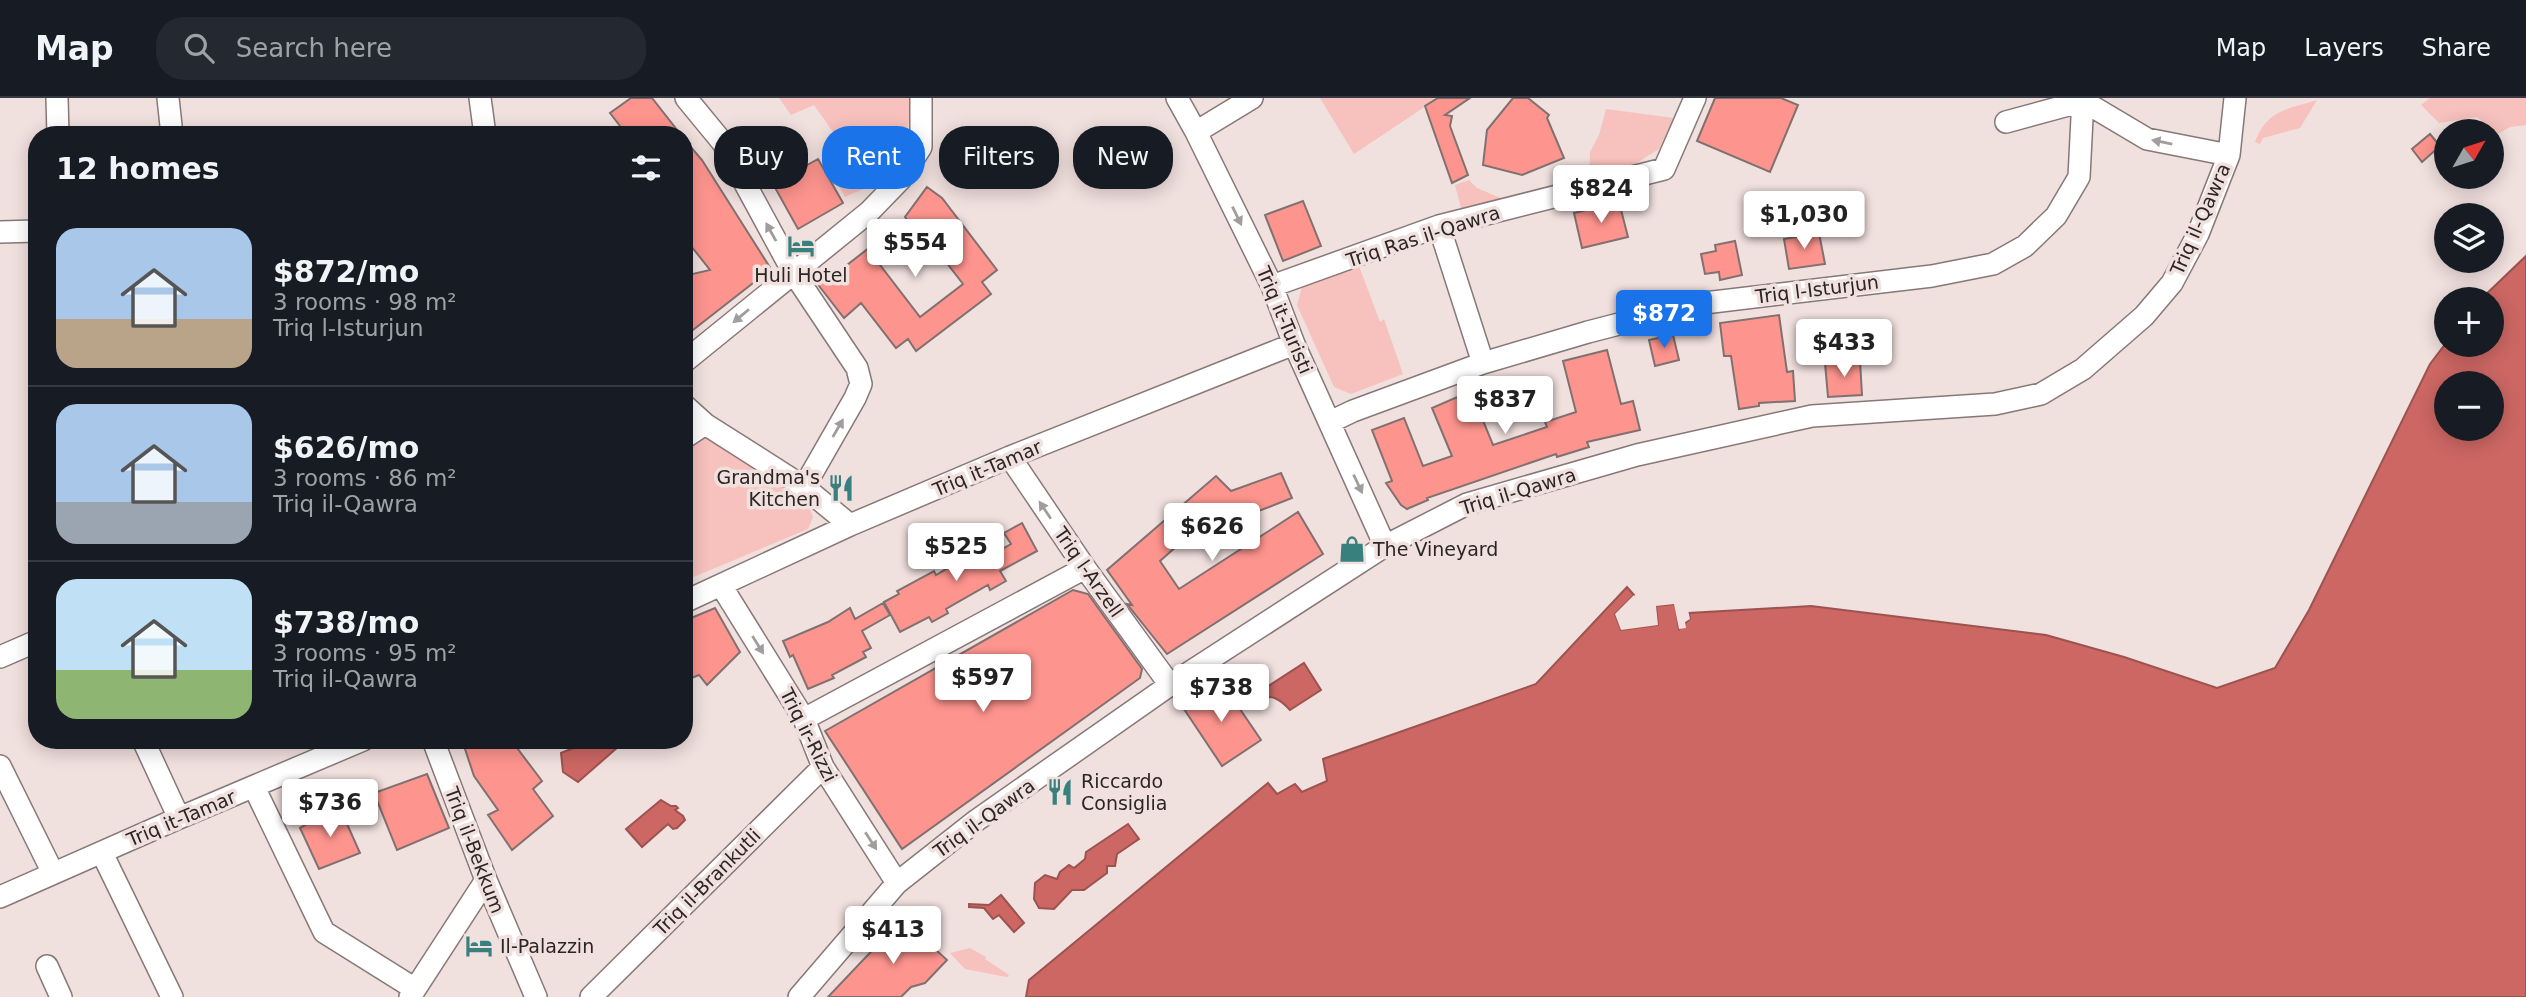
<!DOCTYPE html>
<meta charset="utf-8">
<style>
body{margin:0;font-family:"DejaVu Sans",sans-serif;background:#242831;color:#f1f3f6;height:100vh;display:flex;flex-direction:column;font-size:26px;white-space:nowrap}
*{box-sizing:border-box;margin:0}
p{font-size:23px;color:#9ea1a6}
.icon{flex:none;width:38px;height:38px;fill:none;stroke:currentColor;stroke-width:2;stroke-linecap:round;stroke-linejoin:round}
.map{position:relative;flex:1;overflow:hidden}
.sheet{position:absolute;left:28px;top:28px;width:665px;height:623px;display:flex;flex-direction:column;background:#171b24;border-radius:28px;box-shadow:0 4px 18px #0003}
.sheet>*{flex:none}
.banner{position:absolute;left:714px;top:28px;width:665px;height:63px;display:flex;gap:14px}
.needle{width:46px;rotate:51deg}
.fabs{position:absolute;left:2434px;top:21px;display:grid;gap:14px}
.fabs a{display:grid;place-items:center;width:70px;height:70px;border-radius:50%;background:#171b24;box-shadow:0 4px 18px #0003;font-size:35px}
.price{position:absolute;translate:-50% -60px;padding:0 16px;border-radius:7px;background:#fff;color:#222;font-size:23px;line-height:46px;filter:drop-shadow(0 2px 4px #0008)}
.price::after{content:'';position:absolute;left:50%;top:42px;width:21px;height:16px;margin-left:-10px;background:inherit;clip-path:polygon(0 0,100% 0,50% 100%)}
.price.on{background:#1a73e8;color:#fff}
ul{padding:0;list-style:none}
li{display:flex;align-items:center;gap:21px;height:175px;padding:0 28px}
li+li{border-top:2px solid #363941}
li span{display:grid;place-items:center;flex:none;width:196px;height:140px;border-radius:21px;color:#555}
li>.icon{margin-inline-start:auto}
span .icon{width:84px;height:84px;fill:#fffc;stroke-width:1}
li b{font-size:30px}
h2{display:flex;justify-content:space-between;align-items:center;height:84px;padding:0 28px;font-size:30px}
.pill{padding:0 24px;border-radius:28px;background:#171b24;box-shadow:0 4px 18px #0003;font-size:24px;line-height:63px}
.pill.on{background:#1a73e8;color:#fff}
header{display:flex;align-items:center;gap:42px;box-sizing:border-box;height:98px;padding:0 35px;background:#171b24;border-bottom:2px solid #363941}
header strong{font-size:33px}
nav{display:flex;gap:38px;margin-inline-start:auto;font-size:24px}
.search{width:490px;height:63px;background:#242831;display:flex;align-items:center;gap:18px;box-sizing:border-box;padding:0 24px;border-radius:28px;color:#9ea1a6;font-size:26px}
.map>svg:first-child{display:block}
</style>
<header>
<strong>Map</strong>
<div class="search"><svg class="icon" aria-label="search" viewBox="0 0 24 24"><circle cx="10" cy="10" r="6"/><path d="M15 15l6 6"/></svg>Search here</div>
<nav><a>Map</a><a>Layers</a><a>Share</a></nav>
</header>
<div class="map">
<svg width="2526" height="899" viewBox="0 0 2526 899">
<rect width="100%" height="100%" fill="#f0e0de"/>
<path fill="#f7c1bd" d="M779,0H911C912,33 897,67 870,87C863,92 853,95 845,99L829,71L848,55L814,7L791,17Z
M1320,0H1438L1354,56Z
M2430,0H2526V27L2510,29L2498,36L2477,19L2439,25L2421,7Z
M2317,2L2300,30L2263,40L2260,46L2255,44C2268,11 2286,12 2317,2Z
M1606,11L1674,20L1659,51L1630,69L1589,80L1590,54L1599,37Z
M1469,82L1477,90L1505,102L1462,114L1455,87Z
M1359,168L1380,224L1384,221L1403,276L1351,296L1334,289L1297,207L1302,189Z
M701,337L712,339L809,408L813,419L808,431L684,483V420L688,417L684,413V348Z
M970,850L986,859L985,861L1009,877L1007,879L965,871L950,855Z"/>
<path fill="#cc6763" stroke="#9c5350" stroke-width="2" fill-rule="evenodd" d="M1032,47H1039L1045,52L1052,75L1050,79L1003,67L1013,55Z
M2526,158V899H1026L1029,882L1268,685L1277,696L1295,686L1302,694L1327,683L1323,661L1536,586L1627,489L1634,497L1615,516L1621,532L1658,527L1656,508L1675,506L1679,531L1690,521L1689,515L1811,508L2046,537L2124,559L2217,590L2275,570L2309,512L2430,266L2446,245L2492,247V201H2481ZM2446,285H2492V331H2446Z
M1304,565L1321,592L1290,612C1280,601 1270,594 1256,603L1253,598Z
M593,642H626L578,684L563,674L561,655Z
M661,702L671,708H676L678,710L675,712L683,718L685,722L677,730L673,731L668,726L642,749L626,731Z
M1128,726L1139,741L1117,756L1115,768H1107V775L1084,792H1072L1054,811L1039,810L1034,801L1035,785L1045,777L1057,781L1060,774L1069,767L1074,770L1085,761L1086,754Z
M1001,797L1024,825L1014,834L999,817L993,821L984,810L969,809V806L989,807Z"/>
<path fill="#f0e0de" d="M1634,497L1636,500L1619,517L1623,528L1654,524L1653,507L1675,502L1678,505L1681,524L1686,519L1688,512L1690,521L1685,524L1686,530L1679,531L1674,506L1656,508L1658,527L1621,532L1615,516Z"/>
<path fill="#fe948e" stroke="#807170" stroke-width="2" d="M631,0H652L681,37H627L610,15Z
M1438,0H1470L1445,17L1452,18L1450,28L1468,77L1452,85L1425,8Z
M1513,0H1528L1549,17L1547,20L1564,60L1522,77L1483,67L1487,32Z
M1715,0H1781L1798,7L1770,74L1697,43Z
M2430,36L2440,48L2422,64L2412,51Z
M684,41L702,62L771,171L684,239V178L710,172L684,139Z
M818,61L843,105L798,131L773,86Z
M927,89L942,100L997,172L982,184L991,196L916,253L908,241L896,250L861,205L844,220L816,184L829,173L835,180L838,174L874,146L883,158L877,163L920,219L963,186L919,129L915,132L905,119Z
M1303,103L1321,148L1283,163L1265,117Z
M1619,104L1628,139L1582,150L1574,115Z
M1819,135L1825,166L1789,171L1784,141Z
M1735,143L1742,177L1720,182L1719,174L1705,176L1701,156L1716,153L1715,147Z
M1779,217L1787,274L1793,273L1795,303L1759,305V308L1739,311L1731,258H1724L1720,225Z
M1673,237L1679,262L1655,268L1649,242Z
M1607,252L1621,306L1633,303L1640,332L1587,344L1589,349L1557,359L1556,356L1427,400L1428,402L1407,411L1401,407L1386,385L1392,383L1372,332L1404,320L1423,368L1452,358L1432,310L1471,293L1493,347L1547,329L1545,324L1576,314L1563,263Z
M1860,263L1862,297L1828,299L1825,265Z
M1281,375L1292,400L1228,425L1221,409L1160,463L1179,491L1298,414L1323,456L1167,556L1127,506L1132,507L1107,472L1216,378L1231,393Z
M1022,425L1037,453L1000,473L1006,483L990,492L988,487L946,511L948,515L932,524L929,519L900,534L884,504L899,496L897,493L934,473L936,477L963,461L968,470L1011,446L1004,435Z
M1073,492L1088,496L1142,571L1140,580L902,751L825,633Z
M883,505L890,517L862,533L871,550L863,554L866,559L832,577L834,580L808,591L793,557L790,559L783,543L828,524L850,510L855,521Z
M715,510L740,554L707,587L699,577L684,583V523Z
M1207,587L1218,603L1229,595L1261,642L1222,668L1180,605Z
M462,642H511L542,683L533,691L553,718L512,752L488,717L498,712L474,678Z
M427,676L449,730L397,752L374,695Z
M339,708L360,755L319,771L300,730Z
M902,821L947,862L925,885L911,889L901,899H828Z"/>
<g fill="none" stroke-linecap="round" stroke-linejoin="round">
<defs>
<path id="minor" d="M57,0L58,37
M168,0L172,37
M480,0L485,37
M686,0L723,45L793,174L857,270L861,286L855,300L804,389
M1177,0L1196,34L1272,188L1294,246L1385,448
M2083,3L2147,41L2229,57
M2006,24L2083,3
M1196,34L1252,0
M1439,128L1483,265
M0,134L37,133
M1272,188L1439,128L1664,71L1695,0
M684,264L869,114L900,82L921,49V0
M684,307L705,326L804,389L850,427
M1330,324L1353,313L1483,265L1588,234L1696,206L1932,178L1993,166L2025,148L2056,118L2079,79L2083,0
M684,340L705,326
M1010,359L1085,470L1170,587
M722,489L804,621L823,669L897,785
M684,504L850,427L1010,359L1294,246
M0,559L37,543
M804,621L1085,470
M143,642L179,720
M433,642L486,782L536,899
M0,668L53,775
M254,689L324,834L415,891
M102,755L172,899
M0,799L179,720L363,642
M47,868L61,899
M410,899L486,782
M591,899L823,669
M799,899L897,785L977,722L1170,587L1385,448L1467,406L1637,357L1812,318L1995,306L2041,296L2083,271L2144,218L2172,185L2198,136L2229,57L2235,0"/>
</defs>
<use href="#minor" stroke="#877877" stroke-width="24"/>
<use href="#minor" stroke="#fff" stroke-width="21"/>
</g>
<defs><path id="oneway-solid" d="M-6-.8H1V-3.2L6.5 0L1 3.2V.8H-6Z" transform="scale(1.75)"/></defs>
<g fill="#a09d9c">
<use href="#oneway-solid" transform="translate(2162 44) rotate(-169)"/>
<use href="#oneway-solid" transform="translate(1237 118) rotate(64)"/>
<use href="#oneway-solid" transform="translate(771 134) rotate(-119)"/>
<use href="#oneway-solid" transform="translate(741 218) rotate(140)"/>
<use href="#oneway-solid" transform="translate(838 330) rotate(-60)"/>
<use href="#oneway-solid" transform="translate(1358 386) rotate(65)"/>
<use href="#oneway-solid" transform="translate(1045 412) rotate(-124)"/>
<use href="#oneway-solid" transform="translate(758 547) rotate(58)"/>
<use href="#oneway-solid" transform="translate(871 743) rotate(57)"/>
</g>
<defs>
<symbol id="hotel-bare" viewBox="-9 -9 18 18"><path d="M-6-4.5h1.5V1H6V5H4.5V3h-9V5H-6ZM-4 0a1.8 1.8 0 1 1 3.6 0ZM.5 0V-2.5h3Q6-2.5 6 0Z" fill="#38807e" stroke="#f0e0de" stroke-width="2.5" paint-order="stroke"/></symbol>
<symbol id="restaurant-bare" viewBox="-9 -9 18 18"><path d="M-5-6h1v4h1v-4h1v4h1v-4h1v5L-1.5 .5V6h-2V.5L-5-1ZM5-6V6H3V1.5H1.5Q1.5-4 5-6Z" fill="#38807e" stroke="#f0e0de" stroke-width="2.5" paint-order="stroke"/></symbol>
<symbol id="shop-bare" viewBox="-9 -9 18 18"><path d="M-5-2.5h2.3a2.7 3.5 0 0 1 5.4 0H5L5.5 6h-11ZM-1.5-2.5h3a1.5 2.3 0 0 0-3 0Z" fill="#38807e" stroke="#f0e0de" stroke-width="2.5" paint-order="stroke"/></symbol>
</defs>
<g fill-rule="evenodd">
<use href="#hotel-bare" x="782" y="129" width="38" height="38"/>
<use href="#restaurant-bare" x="822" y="371" width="38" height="38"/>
<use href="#shop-bare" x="1333" y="432" width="38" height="38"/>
<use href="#restaurant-bare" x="1041" y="675" width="38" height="38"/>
<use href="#hotel-bare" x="460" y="829" width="38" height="38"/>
</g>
<g text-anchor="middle" stroke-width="7" stroke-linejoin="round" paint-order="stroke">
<g font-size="19" fill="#2b2524" stroke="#f0e0de">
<text transform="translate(2200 121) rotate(-66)" y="7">Triq il-Qawra</text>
<text transform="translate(1423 138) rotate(-18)" y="7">Triq Ras il-Qawra</text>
<text transform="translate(1817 191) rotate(-7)" y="7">Triq l-Isturjun</text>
<text transform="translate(1285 222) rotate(67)" y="7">Triq it-Turisti</text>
<text transform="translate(987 370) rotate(-23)" y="7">Triq it-Tamar</text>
<text transform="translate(1518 393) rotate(-17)" y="7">Triq il-Qawra</text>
<text transform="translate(1089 474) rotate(55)" y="7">Triq l-Arzell</text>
<text transform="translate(809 637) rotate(63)" y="7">Triq ir-Rizzi</text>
<text transform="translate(181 720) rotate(-23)" y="7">Triq it-Tamar</text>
<text transform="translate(984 720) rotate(-36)" y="7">Triq il-Qawra</text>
<text transform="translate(475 752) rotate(69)" y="7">Triq il-Bekkum</text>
<text transform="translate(707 784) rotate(-45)" y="7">Triq il-Brankutli</text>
</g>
<g font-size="19" fill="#2b2524" stroke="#f0e0de" text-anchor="start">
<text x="801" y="184" text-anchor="middle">Huli Hotel</text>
<text x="820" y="386" text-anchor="end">Grandma's<tspan x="820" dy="22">Kitchen</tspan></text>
<text x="1373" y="458">The Vineyard</text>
<text x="1081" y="690">Riccardo<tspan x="1081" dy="22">Consiglia</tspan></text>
<text x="500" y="855">Il-Palazzin</text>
</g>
</g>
</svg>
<div class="fabs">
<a><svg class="needle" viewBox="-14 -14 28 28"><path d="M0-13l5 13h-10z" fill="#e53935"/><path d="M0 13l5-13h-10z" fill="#9ea1a6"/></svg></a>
<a><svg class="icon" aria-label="layers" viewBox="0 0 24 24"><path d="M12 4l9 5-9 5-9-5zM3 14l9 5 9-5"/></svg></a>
<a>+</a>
<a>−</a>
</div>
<b class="price" style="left:1601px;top:127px">$824</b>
<b class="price" style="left:1804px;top:153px">$1,030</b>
<b class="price" style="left:915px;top:181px">$554</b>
<b class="price on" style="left:1664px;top:252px">$872</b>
<b class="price" style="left:1844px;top:281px">$433</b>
<b class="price" style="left:1505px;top:338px">$837</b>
<b class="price" style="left:1212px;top:465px">$626</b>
<b class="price" style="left:956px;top:485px">$525</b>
<b class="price" style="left:983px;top:616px">$597</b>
<b class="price" style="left:1221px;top:626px">$738</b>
<b class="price" style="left:330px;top:741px">$736</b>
<b class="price" style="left:893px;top:868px">$413</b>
<div class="banner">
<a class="pill">Buy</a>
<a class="pill on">Rent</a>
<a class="pill">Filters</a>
<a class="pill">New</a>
</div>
<section class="sheet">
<h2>12 homes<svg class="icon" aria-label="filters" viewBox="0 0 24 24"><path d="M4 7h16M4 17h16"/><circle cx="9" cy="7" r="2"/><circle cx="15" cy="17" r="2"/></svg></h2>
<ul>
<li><span style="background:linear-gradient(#a9c7e8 65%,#b9a48a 0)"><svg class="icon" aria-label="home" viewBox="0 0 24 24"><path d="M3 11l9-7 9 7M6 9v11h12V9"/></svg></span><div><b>$872/mo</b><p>3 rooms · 98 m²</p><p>Triq l-Isturjun</p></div></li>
<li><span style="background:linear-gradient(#a9c7e8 70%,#9aa5b1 0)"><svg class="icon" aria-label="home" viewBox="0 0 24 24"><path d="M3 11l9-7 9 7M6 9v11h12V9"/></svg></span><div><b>$626/mo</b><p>3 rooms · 86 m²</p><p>Triq il-Qawra</p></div></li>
<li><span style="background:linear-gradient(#bfe0f5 65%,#8fb573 0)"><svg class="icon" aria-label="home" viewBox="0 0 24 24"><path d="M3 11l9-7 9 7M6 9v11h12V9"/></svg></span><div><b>$738/mo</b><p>3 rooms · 95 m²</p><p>Triq il-Qawra</p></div></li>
</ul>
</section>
</div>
